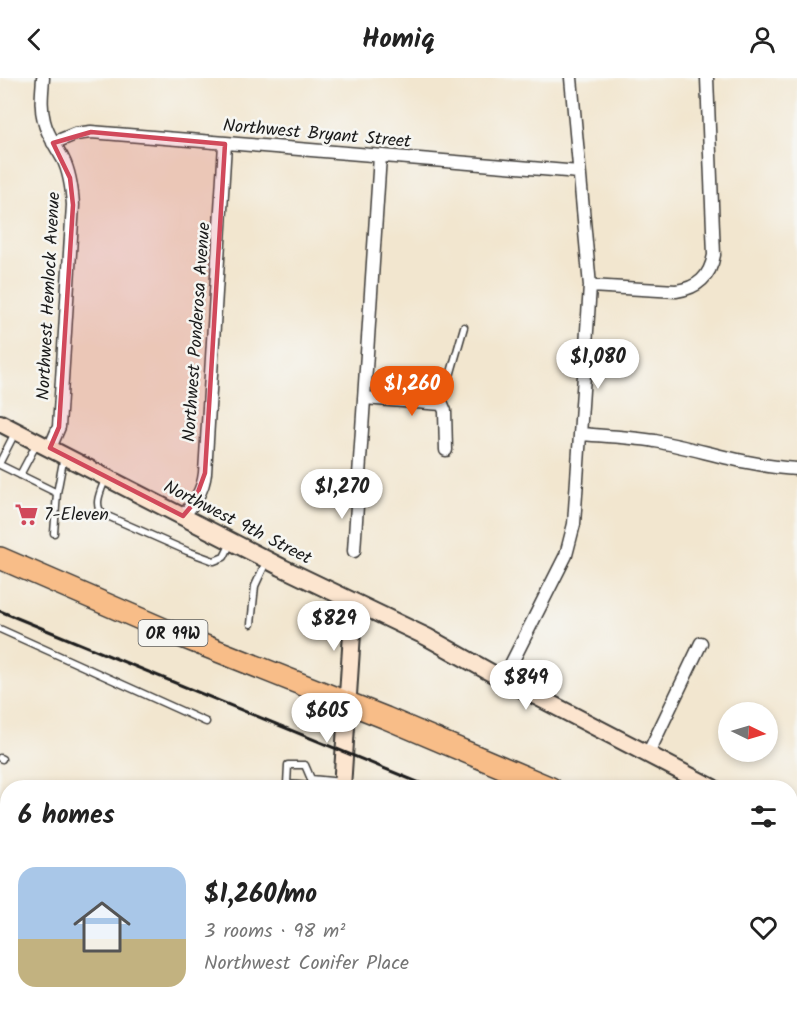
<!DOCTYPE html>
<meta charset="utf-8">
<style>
body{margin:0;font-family:Kalam,sans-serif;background:#f6f6f6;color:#222;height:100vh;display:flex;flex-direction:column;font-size:22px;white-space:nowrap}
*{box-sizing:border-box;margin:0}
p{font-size:20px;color:#767676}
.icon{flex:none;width:33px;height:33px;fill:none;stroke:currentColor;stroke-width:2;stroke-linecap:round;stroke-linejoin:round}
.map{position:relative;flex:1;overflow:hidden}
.drawer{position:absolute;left:0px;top:702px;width:798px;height:234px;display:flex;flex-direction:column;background:#fff;border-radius:24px 24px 0 0;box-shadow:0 3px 9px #0003}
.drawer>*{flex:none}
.needle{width:39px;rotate:95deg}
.tools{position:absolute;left:718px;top:624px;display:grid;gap:12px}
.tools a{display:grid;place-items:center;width:60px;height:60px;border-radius:50%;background:#fff;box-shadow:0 3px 9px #0003;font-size:30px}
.price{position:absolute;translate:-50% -51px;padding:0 14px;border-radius:21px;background:#fff;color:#222;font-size:20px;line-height:39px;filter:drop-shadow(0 2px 3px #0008)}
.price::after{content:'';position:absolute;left:50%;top:36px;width:18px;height:14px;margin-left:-9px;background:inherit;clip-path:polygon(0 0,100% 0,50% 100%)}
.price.active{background:#ea580c;color:#fff}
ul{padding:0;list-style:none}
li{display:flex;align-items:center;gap:18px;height:150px;padding:0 18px}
li span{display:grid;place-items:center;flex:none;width:168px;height:120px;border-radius:18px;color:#555}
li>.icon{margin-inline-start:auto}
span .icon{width:72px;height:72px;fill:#fffc;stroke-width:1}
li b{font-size:26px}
h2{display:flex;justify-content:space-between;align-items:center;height:72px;padding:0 18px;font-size:26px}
header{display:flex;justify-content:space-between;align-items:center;height:78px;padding:0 18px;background:#fff;font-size:27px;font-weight:700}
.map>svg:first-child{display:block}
</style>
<header><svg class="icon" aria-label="back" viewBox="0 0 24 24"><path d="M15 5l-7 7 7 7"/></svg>Homiq<svg class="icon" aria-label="person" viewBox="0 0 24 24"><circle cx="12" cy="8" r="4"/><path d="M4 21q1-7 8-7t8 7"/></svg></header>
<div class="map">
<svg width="797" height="936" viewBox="0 0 797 936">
<rect width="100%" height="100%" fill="#f6f6f2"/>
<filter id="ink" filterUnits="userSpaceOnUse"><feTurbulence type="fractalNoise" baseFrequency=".0167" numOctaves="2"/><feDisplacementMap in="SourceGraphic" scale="12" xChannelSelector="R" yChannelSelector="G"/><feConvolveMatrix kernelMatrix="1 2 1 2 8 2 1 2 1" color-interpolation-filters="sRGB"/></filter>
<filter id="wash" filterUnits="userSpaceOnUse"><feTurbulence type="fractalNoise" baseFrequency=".008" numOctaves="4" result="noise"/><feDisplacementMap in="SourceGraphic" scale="24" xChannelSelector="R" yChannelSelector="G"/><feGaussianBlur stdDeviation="1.35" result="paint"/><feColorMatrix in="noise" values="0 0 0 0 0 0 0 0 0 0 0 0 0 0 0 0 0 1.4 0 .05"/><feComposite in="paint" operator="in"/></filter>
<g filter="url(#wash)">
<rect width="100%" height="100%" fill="#f2e6cf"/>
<path fill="#5cc9d1" stroke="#3c7276" stroke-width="1.5" d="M590,929H631V936H589Z"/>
</g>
<g filter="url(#ink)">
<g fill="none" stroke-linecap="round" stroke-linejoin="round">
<defs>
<path id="lane" d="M442,326L464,249
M0,384L16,353
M0,387L57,415
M20,397L37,365
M106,399C102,411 92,427 103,436L187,473L214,483L224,479L231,465
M54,455L57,415L64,378
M251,546L255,508L267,482
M0,551L206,644
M0,680L2,681
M311,701L305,687H288L287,706L311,708V701L342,704
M282,930L331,935"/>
<path id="street" d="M43,0C42,15 40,28 44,43C47,57 56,68 63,81C70,95 72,111 73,127L59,349L50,370
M53,65L75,56L91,54L579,94
M590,208L676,213C698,210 710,199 714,177L707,0
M364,320L442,326L445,333L446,372
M580,356C605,358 630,359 655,363C703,372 748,388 797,391
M183,438C195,424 203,413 205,395L225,66
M354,473L380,78
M503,602L566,477L574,446L590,208L571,0
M648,676L701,565"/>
<path id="secondary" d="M0,345L281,489L427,559L495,597L713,710
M342,710L354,524
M790,749L797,753
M331,936L332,928"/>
<path id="highway" d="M0,480L175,556L386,640L551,710
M790,801L797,803"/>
</defs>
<use href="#lane" stroke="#3c3a37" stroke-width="9"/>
<use href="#street" stroke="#3c3a37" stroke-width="15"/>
<use href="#secondary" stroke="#3c3a37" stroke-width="20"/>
<use href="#highway" stroke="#3c3a37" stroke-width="24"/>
<use href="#lane" stroke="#fff" stroke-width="6"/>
<use href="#street" stroke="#fff" stroke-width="12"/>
<use href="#secondary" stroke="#fce5cf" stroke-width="16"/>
<use href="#highway" stroke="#f8bd88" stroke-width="21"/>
<path stroke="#1c1c1c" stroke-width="3" d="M0,533L432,710
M790,850L797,853"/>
</g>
</g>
<path fill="#d1495b" fill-opacity="0.2" stroke="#d1495b" stroke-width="4.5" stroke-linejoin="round" d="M91,54L225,66L205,395L194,425L183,438L50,370L59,349L73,127L70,100L53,65Z"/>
<defs>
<symbol id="supermarket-bare" viewBox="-9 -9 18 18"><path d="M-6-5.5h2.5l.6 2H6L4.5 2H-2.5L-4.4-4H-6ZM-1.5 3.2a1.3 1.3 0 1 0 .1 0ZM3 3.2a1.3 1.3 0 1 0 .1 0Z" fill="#d1495b" stroke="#f6f6f2" stroke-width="2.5" paint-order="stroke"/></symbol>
</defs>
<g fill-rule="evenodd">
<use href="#supermarket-bare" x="10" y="420" width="33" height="33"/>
</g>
<g text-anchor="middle" stroke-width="5" stroke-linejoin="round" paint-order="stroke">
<rect fill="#f6f6f2" stroke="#5d5d5c" stroke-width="1.5" x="138.5" y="542" width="69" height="26" rx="4.5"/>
<g font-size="16" font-weight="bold" fill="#1c1c1c">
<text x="173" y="561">OR 99W</text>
</g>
<g font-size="18" fill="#1c1c1c" stroke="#f6f6f2">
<text transform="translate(317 55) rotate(5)" y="6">Northwest Bryant Street</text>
<text transform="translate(48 218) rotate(-87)" y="6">Northwest Hemlock Avenue</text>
<text transform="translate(196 254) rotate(-86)" y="6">Northwest Ponderosa Avenue</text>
<text transform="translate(238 444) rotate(27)" y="6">Northwest 9th Street</text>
</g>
<g font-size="18" fill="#1c1c1c" stroke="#f6f6f2" text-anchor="start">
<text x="44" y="442">7-Eleven</text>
</g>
</g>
</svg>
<div class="tools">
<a><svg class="needle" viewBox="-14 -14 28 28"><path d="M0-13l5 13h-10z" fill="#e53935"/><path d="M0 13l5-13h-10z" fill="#767676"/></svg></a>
</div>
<b class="price" style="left:598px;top:312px">$1,080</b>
<b class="price active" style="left:412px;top:339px">$1,260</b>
<b class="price" style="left:342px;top:442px">$1,270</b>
<b class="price" style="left:334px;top:574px">$829</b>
<b class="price" style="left:526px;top:633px">$849</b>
<b class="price" style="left:327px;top:666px">$605</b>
<section class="drawer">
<h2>6 homes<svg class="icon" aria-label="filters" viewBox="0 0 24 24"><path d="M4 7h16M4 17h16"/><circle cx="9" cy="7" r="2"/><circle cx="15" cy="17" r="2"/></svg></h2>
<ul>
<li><span style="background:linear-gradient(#a9c7e8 60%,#c2b280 0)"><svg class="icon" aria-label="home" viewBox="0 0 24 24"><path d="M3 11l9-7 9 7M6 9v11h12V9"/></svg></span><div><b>$1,260/mo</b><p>3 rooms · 98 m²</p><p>Northwest Conifer Place</p></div><svg class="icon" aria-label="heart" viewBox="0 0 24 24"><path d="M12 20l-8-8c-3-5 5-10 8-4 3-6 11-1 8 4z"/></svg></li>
</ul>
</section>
</div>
